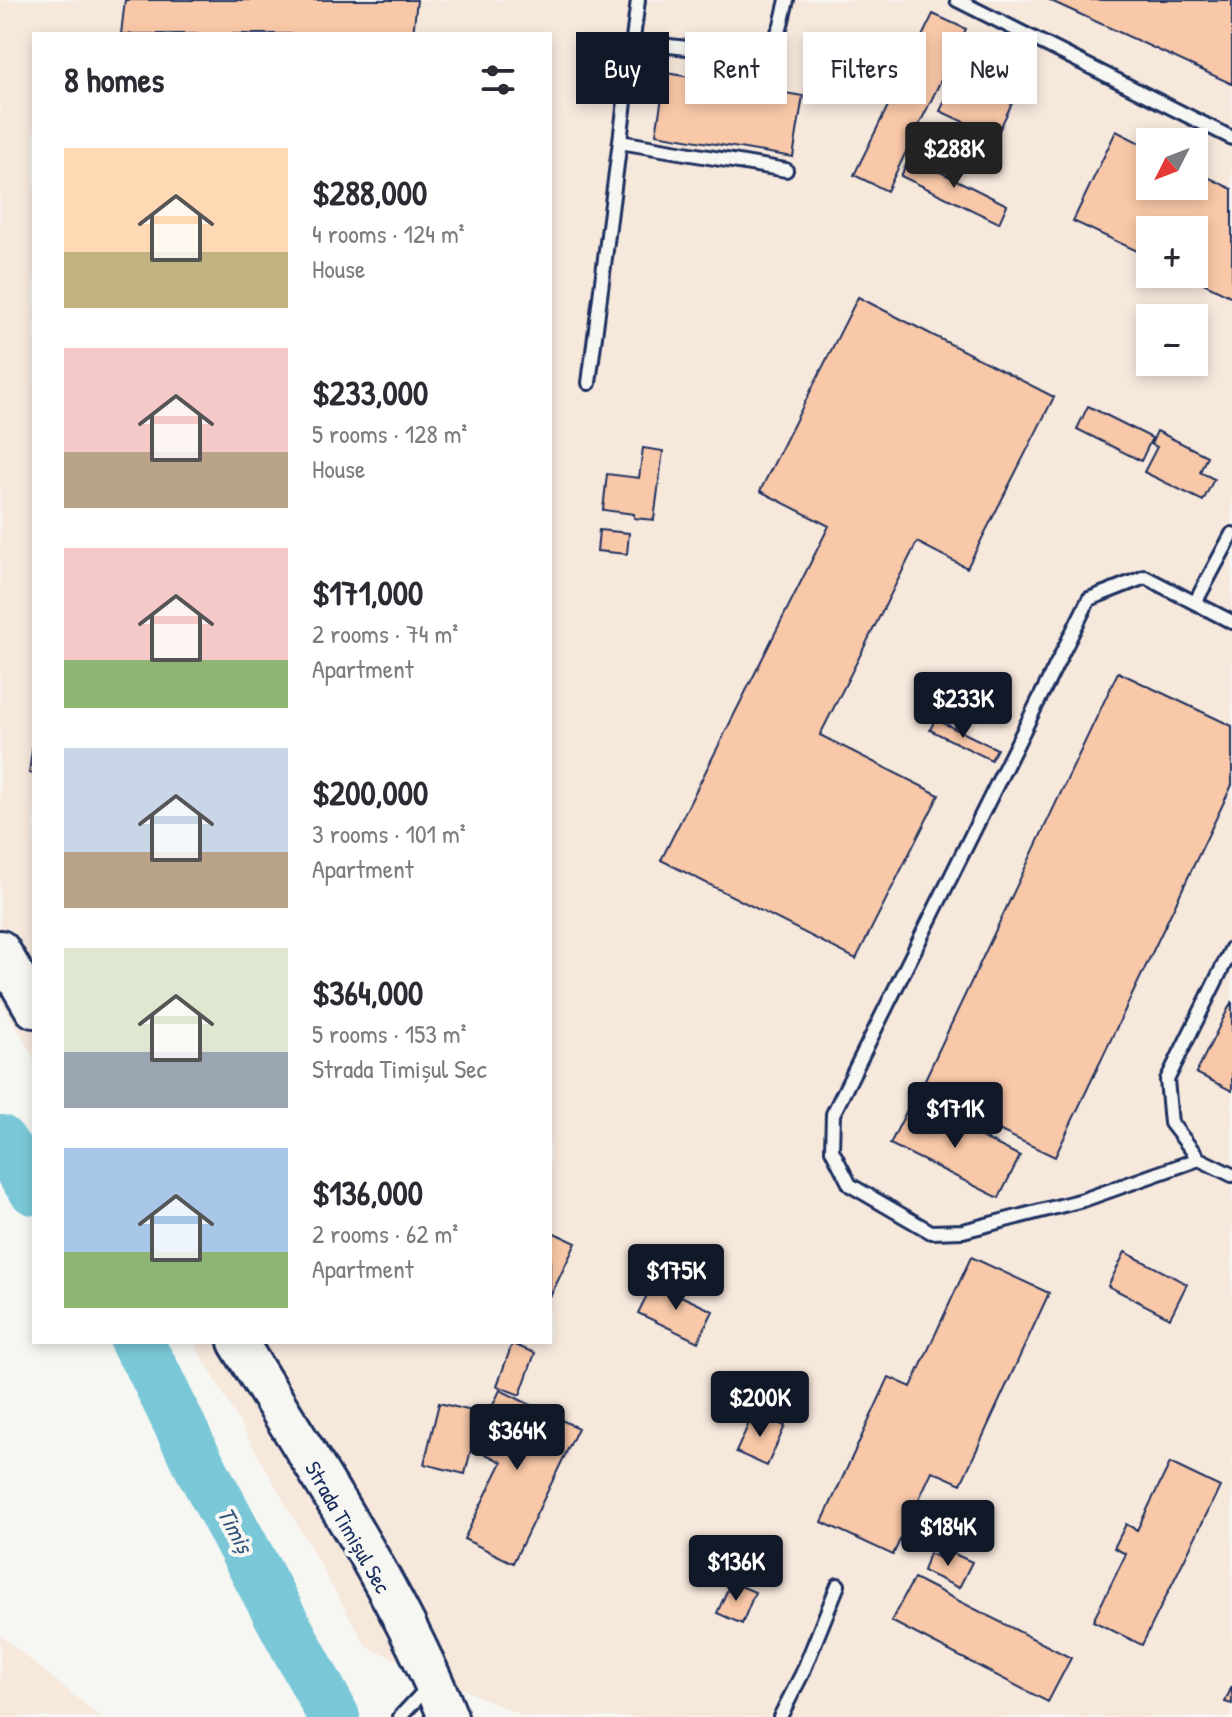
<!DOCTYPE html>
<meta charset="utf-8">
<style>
body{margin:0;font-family:"Patrick Hand",sans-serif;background:#f2f2f3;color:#2b2b33;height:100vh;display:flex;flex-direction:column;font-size:30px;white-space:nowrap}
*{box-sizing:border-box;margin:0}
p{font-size:26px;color:#7c7c81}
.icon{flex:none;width:44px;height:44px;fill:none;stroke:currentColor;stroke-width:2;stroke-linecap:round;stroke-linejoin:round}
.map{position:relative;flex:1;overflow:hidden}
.details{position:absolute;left:32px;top:32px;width:520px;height:1312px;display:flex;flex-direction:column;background:#fff;border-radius:0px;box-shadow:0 4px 12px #0003}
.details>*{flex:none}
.top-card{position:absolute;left:576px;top:32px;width:536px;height:72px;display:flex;gap:16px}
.needle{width:52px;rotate:228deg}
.tools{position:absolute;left:1136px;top:128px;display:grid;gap:16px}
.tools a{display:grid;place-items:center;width:72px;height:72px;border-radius:0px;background:#fff;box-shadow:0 4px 12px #0003;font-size:40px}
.price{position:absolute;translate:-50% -68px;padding:0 18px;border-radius:8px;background:#111827;color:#fff;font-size:26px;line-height:52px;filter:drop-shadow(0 2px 4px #0008)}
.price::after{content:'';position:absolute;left:50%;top:48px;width:24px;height:18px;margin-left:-12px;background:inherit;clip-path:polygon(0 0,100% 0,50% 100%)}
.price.selected{background:#222;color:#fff}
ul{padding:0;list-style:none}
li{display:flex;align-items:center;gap:24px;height:200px;padding:0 32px}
li span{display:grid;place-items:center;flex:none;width:224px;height:160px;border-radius:0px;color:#555}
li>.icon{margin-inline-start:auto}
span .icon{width:96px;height:96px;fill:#fffc;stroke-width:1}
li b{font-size:34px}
h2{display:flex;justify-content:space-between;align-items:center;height:96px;padding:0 32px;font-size:34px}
.tag{padding:0 28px;border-radius:0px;background:#fff;box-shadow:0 4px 12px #0003;font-size:28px;line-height:72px}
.tag.selected{background:#111827;color:#fff}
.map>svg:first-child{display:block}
</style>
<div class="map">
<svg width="1232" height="1717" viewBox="0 0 1232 1717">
<rect width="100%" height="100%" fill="#f6f6f2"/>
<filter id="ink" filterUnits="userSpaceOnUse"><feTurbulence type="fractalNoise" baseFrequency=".0125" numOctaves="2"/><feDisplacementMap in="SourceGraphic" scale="16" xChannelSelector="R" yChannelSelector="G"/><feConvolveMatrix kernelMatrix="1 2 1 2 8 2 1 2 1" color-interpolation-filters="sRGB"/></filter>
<g filter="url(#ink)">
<path fill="#f7e8dc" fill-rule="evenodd" d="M0,0H1232V1717H525L366,1646L194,1342H550V34H34V1058L0,998ZM1150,142H1194V186H1150ZM1150,230H1194V274H1150ZM1150,318H1194V362H1150Z
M0,1635L98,1715L103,1717H0Z"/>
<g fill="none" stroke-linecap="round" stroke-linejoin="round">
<path stroke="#7ac8d7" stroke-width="52" d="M0,1141L34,1189
M136,1342L152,1368L195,1457L334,1717"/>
</g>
<path fill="#f9c8a8" stroke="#1b2f5e" stroke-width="2" d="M125,0H417L413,34H121Z
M1049,0H1232V84Z
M933,14L966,29L887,191L854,175Z
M975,37L1031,63L996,137L940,111Z
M666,73L803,96L793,157L656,134Z
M1116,131L1150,148V186H1194V170L1232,189V297L1185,274H1194V230H1150V257L1073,221Z
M910,157L1007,205L999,223L901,176Z
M858,297L1054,397L967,568L917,542L820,735L939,795L856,959L661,860L829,526L760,491Z
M1088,406L1152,438L1141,461L1077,429Z
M1157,431L1207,456L1200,472L1214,479L1203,501L1144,472L1157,447L1151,444Z
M643,448L663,451L654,520L634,518V514L603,510L607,474L639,478Z
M599,530L629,533L627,554L597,551Z
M1118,672L1232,726V785L1055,1157L919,1092Z
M935,719L997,749L991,760L930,730Z
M34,736V774L29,773Z
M1232,1001V1091L1196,1073Z
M911,1102L1020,1156L999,1198L890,1144Z
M550,1231L576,1243L550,1297Z
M1125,1252L1187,1284L1170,1318L1108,1286Z
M971,1257L1049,1293L961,1484L932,1471L893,1555L822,1522L889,1377L911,1387Z
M653,1283L713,1311L698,1342L638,1313Z
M512,1344L535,1353L520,1395L497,1386Z
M500,1390L578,1428L513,1563L464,1539L502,1462L473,1448Z
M439,1403L480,1413L465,1474L424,1464Z
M754,1412L785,1426L767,1466L736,1452Z
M1170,1463L1220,1487L1142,1645L1093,1621L1126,1554L1114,1548L1126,1524L1137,1530Z
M948,1551L972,1562L959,1588L923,1571L929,1553L944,1560Z
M914,1578L1071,1658L1048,1702L891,1621Z
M731,1582L755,1592L742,1624L717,1613Z
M1232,1686V1704L1225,1702Z"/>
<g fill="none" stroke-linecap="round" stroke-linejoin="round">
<defs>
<path id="service" d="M957,0L1232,138
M633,42L751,55L772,46L781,25L787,0
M620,142L786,170
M589,383L638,0
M1195,603L1232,534
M1232,948L1167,1080L1171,1123L1199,1159L1232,1175
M1199,1159L1083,1200L963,1231L931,1232L850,1185L832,1150L833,1114L1089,599L1145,577L1232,622
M400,1717L428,1687
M780,1717L802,1674L838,1585"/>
<path id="primary" d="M0,950L34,1008
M238,1342C310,1461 397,1588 448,1717"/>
</defs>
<use href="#service" stroke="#1b2f5e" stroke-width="18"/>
<use href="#primary" stroke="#1b2f5e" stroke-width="44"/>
<use href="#service" stroke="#f6f6f2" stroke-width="12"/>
<use href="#primary" stroke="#f6f6f2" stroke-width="38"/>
</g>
</g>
<g text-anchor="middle" stroke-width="8" stroke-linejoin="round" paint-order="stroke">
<g font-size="22" fill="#1b2f5e" stroke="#f6f6f2">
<text transform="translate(348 1527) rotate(60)" y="8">Strada Timișul Sec</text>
</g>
<g font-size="24" font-style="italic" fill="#33557c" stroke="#f6f6f2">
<text transform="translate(235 1530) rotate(62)" y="8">Timiș</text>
</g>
</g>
</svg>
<div class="tools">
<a><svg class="needle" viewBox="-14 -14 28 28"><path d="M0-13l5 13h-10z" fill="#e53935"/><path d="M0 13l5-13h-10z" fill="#7c7c81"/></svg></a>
<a>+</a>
<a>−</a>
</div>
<b class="price selected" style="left:954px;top:190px">$288K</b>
<b class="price" style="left:963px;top:740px">$233K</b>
<b class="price" style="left:955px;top:1150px">$171K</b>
<b class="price" style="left:676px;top:1312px">$175K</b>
<b class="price" style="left:760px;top:1439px">$200K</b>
<b class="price" style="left:517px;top:1472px">$364K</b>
<b class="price" style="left:948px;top:1568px">$184K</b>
<b class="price" style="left:736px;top:1603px">$136K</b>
<div class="top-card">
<a class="tag selected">Buy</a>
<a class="tag">Rent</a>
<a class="tag">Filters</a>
<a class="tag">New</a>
</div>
<section class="details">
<h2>8 homes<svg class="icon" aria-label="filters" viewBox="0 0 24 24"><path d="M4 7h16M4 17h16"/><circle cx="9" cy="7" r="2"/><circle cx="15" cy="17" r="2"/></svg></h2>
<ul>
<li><span style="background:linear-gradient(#ffd9b3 65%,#c2b280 0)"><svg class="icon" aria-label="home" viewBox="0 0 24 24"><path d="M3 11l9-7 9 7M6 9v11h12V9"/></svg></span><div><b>$288,000</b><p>4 rooms · 124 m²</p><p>House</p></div></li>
<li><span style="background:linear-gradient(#f6c9c9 65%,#b9a48a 0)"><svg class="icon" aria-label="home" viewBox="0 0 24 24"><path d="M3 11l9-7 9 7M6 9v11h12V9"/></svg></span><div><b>$233,000</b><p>5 rooms · 128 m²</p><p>House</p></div></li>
<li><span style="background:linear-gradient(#f6c9c9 70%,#8fb573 0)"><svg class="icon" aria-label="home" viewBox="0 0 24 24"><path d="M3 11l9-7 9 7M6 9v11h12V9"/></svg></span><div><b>$171,000</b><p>2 rooms · 74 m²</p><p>Apartment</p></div></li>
<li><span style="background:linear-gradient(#c9d6e8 65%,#b9a48a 0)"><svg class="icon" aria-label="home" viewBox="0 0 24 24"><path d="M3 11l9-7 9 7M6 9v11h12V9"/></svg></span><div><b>$200,000</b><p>3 rooms · 101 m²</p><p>Apartment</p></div></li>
<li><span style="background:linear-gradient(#dfe7d0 65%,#9aa5b1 0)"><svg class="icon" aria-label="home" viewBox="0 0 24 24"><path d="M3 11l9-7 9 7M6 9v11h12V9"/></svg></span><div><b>$364,000</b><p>5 rooms · 153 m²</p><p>Strada Timișul Sec</p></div></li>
<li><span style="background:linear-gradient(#a9c7e8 65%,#8fb573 0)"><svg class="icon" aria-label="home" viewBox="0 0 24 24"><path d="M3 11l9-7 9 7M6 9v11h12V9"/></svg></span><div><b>$136,000</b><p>2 rooms · 62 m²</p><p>Apartment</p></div></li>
</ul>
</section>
</div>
